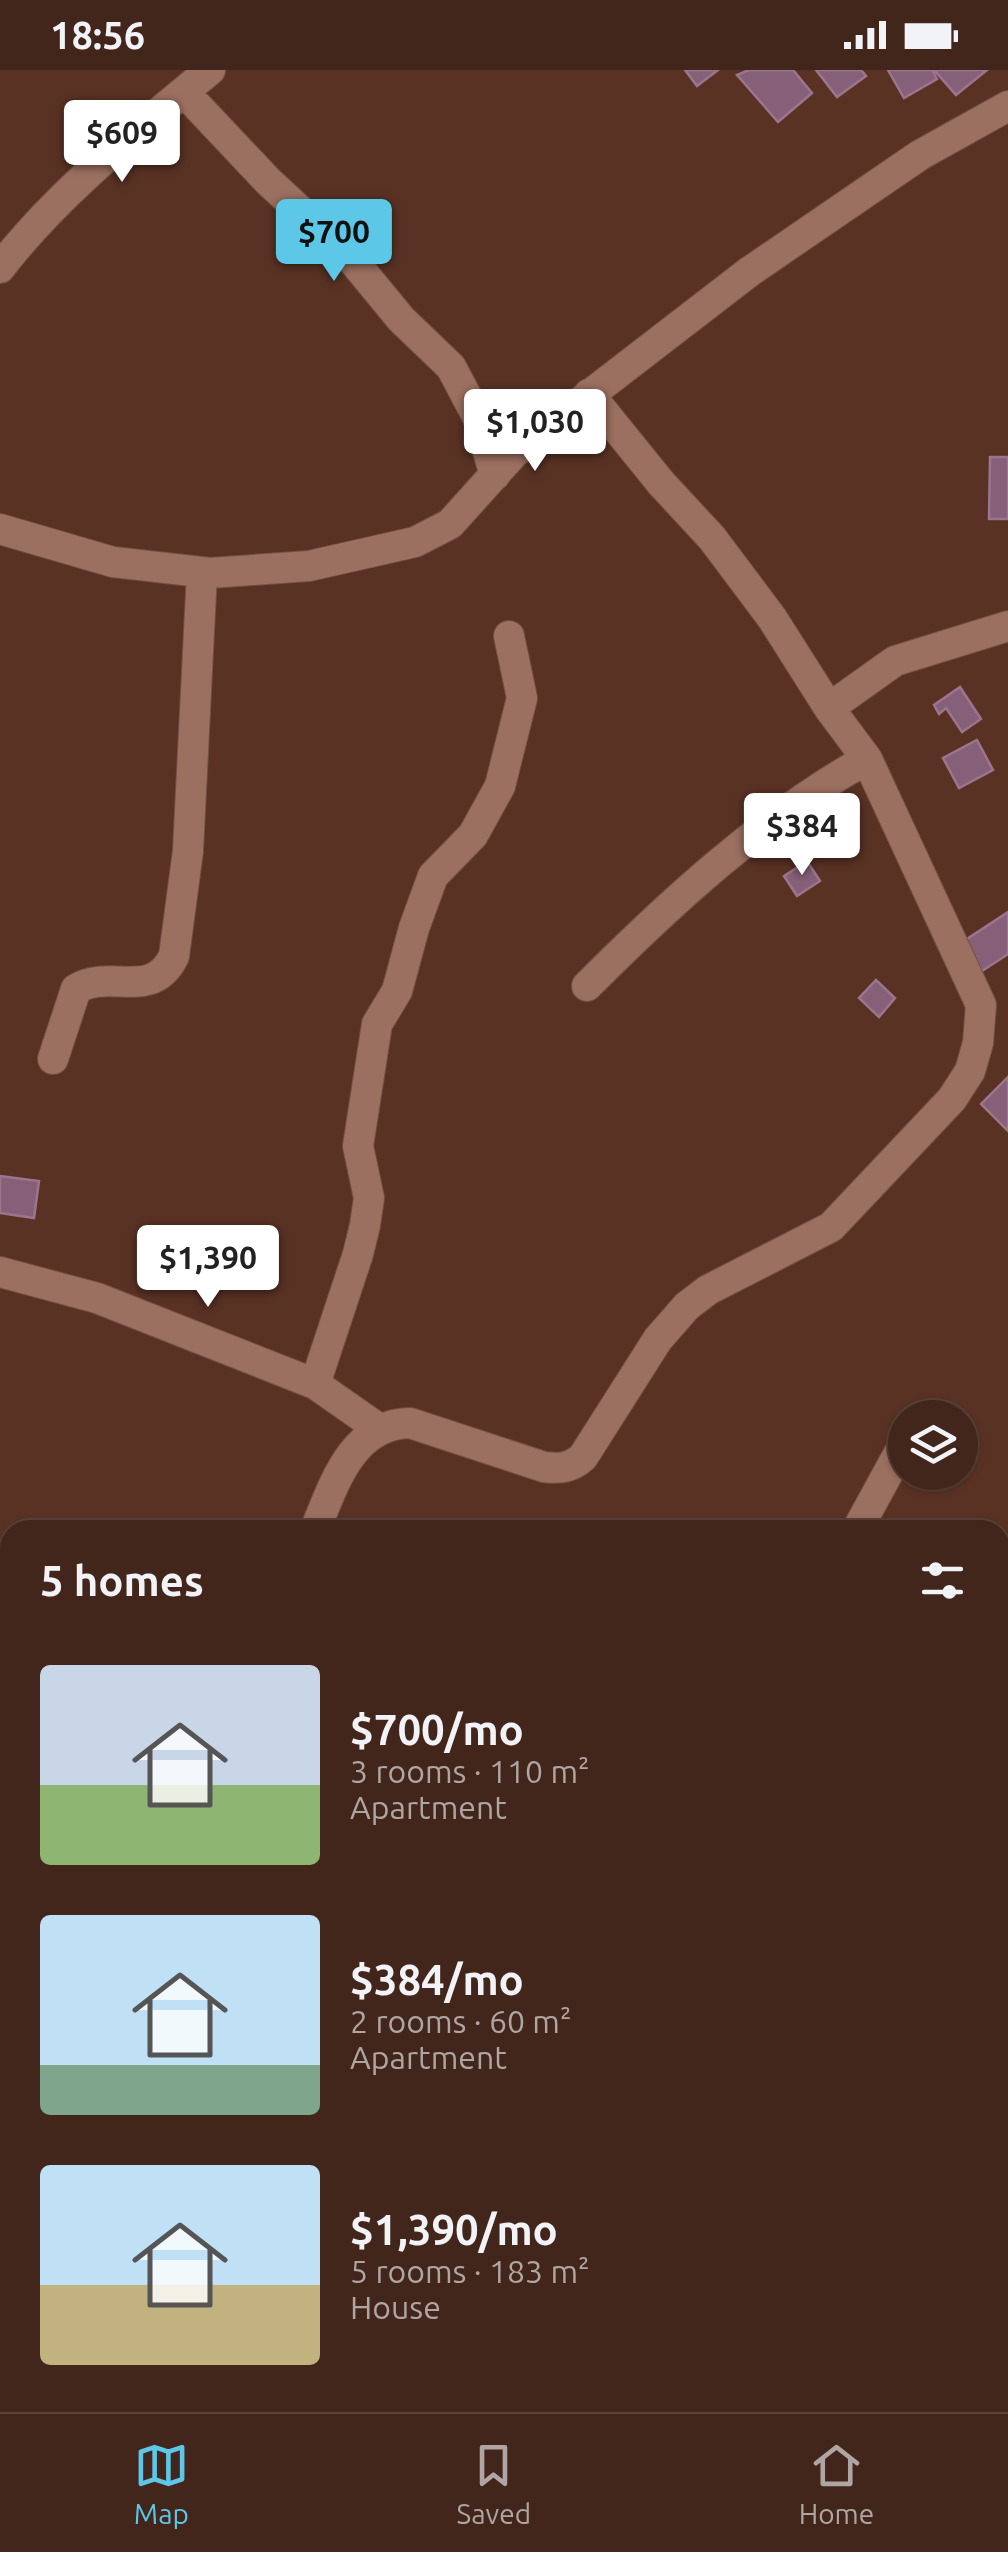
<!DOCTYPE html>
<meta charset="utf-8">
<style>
body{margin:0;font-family:Ubuntu,sans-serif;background:#4d3228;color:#f1f3f6;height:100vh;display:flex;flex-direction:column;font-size:38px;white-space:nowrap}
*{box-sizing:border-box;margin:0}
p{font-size:32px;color:#afa5a3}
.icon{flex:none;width:55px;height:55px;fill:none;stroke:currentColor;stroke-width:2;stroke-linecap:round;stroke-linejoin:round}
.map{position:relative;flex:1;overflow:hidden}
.panel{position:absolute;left:0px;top:1450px;width:1010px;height:892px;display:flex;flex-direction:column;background:#43261b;border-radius:30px 30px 0 0;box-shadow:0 2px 8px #0004,0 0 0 2px #5b433a}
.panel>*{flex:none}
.tools{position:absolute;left:888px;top:1330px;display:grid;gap:20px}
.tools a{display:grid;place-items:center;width:90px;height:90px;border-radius:50%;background:#43261b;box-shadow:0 2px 8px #0004,0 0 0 2px #5b433a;font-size:50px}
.price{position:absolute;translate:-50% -85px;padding:0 22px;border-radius:10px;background:#fff;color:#222;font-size:32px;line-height:65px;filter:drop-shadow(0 2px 5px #0008)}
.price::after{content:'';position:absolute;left:50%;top:60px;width:30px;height:22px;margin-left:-15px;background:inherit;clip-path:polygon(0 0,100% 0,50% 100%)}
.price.current{background:#5cc7e7;color:#111}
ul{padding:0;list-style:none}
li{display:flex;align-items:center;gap:30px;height:250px;padding:0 40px}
li span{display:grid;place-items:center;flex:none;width:280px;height:200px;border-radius:10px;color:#555}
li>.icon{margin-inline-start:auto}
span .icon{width:120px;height:120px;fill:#fffc;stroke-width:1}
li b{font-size:42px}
h2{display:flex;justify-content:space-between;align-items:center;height:120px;padding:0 40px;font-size:42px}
.status{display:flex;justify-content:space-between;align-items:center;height:70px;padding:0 50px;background:#43261b;direction:ltr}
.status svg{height:28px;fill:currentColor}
.dock{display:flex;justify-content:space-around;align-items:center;height:140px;border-top:2px solid #5b433a;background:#43261b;font-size:28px;color:#afa5a3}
.dock a{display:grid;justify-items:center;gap:5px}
.dock .current{color:#5cc7e7}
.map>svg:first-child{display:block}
</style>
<div class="status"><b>18:56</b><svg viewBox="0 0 49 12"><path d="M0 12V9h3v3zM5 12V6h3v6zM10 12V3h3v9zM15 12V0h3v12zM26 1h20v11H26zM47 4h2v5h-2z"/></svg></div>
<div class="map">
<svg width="1008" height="2342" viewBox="0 0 1008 2342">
<rect width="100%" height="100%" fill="#593224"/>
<path fill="#866079" stroke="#9c748e" stroke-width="2.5" d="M685,0H718L697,16Z
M749,0H793L812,23L778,52L737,5Z
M816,0H861L866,6L837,27Z
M888,0H932L937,9L904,28Z
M934,0H987L956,25Z
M990,387H1008V449H989Z
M960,617L981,649L962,662L946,638L939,644L934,635Z
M977,670L993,700L959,718L943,688Z
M807,791L820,811L797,826L784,806Z
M1008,842V884L982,901L964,871Z
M876,910L895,928L879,947L859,928Z
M1008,1007V1061L981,1034Z
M0,1106L39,1111L34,1148L0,1143Z"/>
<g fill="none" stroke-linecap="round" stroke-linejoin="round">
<defs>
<path id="minor" d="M184,22L268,111L350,187L401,249L451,297L478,348L495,405
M0,198C58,122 137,61 210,0
M0,459L113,492L210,503L309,496L415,472L450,454L514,383L749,202L920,85L1008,36
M829,638L895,591L1008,556
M587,916C671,832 762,748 867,689
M53,989L76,919C110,898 152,932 174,886L188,781L202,502
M0,1202L97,1228L315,1314L378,1358
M315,1314L358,1184L365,1155L369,1128L358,1076L377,954L397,921L414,858L433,806L473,765L500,716L522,628L509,566
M315,1460C334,1414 352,1354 410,1353L544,1397C560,1399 571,1398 583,1387L658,1269L687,1236L708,1220L831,1157L952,1029L970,1001L978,973L981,935L867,689L829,638L772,548L712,468L661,413L589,324
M857,1460L899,1383
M1000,1604L1008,1588
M430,2332L431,2342
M694,2342L699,2332"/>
</defs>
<use href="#minor" stroke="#725145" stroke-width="32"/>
<use href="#minor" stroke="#9c7060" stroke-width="30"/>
</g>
</svg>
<div class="tools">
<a><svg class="icon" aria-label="layers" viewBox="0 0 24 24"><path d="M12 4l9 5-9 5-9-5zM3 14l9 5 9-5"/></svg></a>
</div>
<b class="price" style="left:122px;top:115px">$609</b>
<b class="price current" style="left:334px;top:214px">$700</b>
<b class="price" style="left:535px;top:404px">$1,030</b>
<b class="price" style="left:802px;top:808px">$384</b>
<b class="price" style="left:208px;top:1240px">$1,390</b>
<section class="panel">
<h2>5 homes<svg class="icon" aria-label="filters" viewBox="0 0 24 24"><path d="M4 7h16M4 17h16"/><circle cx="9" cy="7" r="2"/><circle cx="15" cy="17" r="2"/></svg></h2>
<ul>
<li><span style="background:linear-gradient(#c9d6e8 60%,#8fb573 0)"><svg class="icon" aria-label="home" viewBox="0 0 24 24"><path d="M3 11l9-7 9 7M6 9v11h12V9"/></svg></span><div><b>$700/mo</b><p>3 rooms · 110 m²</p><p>Apartment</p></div></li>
<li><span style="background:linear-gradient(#bfe0f5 75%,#7fa58c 0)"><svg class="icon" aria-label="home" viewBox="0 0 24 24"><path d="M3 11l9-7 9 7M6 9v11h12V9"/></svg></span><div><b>$384/mo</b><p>2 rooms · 60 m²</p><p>Apartment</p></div></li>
<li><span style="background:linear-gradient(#bfe0f5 60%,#c2b280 0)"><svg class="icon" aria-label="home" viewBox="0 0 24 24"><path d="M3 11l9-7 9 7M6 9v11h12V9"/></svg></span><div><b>$1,390/mo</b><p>5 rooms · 183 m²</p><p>House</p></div></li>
</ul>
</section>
</div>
<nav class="dock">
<a class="current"><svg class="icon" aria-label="map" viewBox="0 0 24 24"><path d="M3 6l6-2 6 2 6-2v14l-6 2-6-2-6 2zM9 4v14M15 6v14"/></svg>Map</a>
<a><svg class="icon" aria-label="saved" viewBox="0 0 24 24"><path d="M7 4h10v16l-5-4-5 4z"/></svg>Saved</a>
<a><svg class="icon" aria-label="home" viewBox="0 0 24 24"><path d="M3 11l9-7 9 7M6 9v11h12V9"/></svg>Home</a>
</nav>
